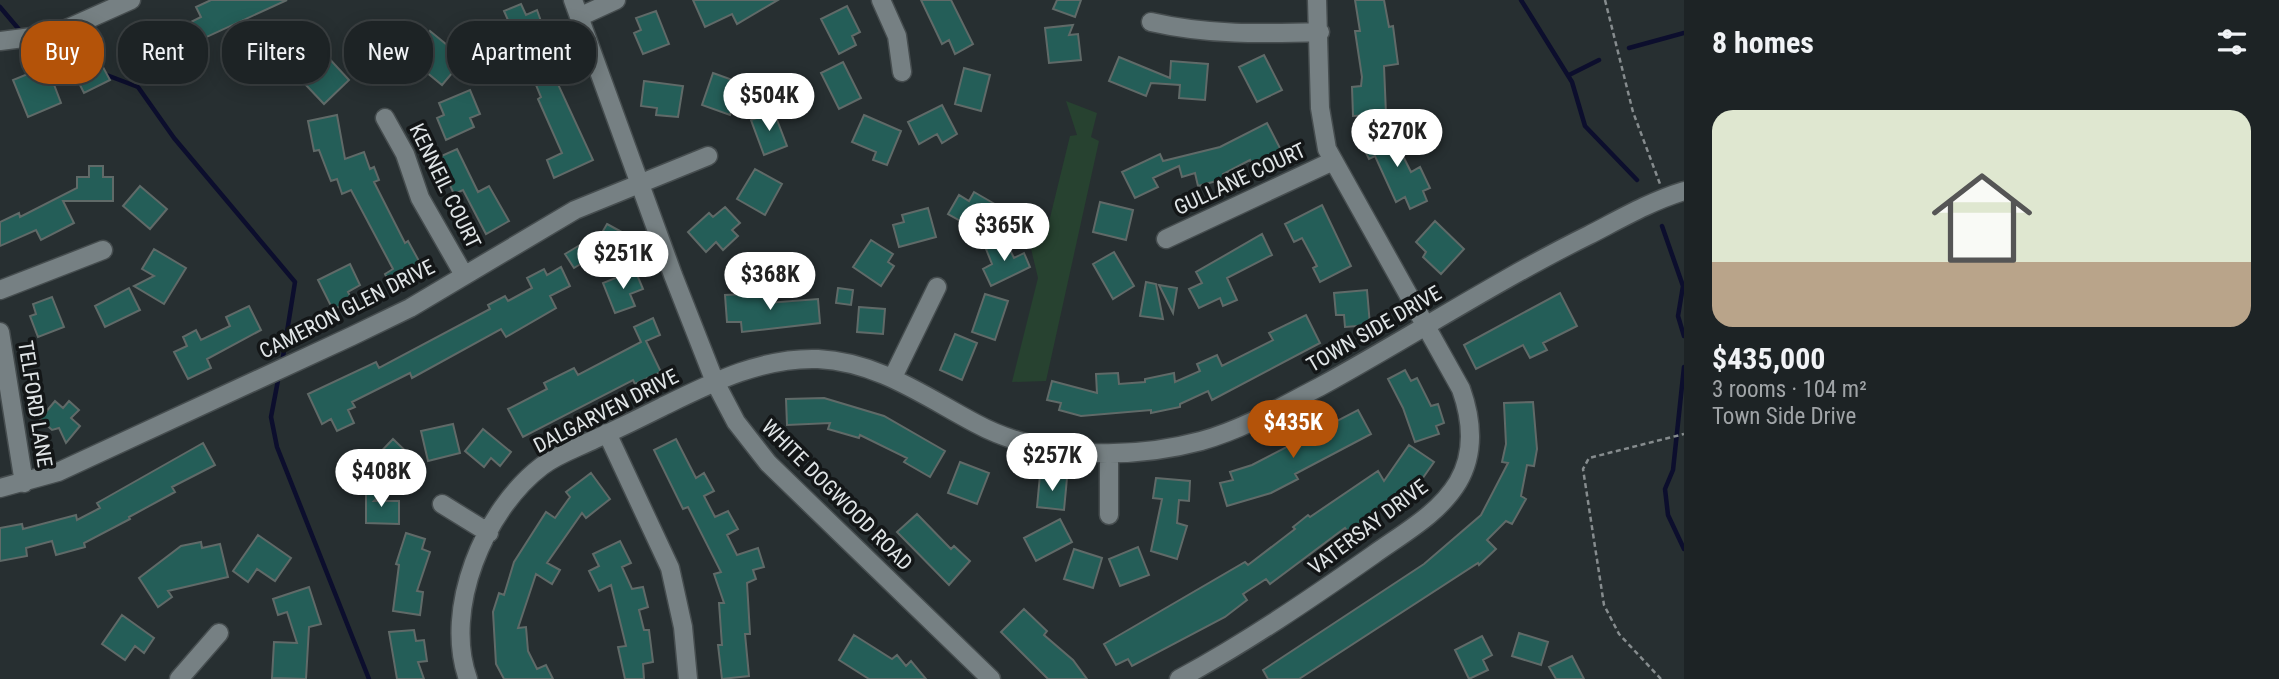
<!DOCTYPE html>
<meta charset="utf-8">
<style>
body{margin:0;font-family:"Roboto Condensed",sans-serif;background:#2a2f32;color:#f1f3f6;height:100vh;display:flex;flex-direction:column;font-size:26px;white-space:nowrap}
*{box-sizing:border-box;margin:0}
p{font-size:23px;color:#a0a4a7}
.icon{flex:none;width:38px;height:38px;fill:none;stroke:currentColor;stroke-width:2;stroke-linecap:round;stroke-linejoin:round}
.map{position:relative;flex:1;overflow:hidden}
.sheet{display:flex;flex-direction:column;background:#1d2325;width:595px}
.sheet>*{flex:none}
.hud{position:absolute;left:21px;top:21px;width:665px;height:63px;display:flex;gap:14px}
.price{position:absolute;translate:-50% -60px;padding:0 16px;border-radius:24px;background:#fff;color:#222;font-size:23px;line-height:46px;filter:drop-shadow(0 2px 4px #0008)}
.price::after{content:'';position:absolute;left:50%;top:42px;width:21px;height:16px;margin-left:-10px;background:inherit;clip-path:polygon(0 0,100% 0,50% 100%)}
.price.on{background:#b45309;color:#fff}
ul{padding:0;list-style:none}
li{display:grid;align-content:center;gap:14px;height:371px;padding:0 28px}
li span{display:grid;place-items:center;height:217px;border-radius:21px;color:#555}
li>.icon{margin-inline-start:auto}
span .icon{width:126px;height:126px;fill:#fffc;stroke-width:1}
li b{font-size:30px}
h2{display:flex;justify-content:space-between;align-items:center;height:84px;padding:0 28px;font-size:30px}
.tag{padding:0 24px;border-radius:28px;background:#1d2325;box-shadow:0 4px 18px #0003,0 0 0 2px #3b4042;font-size:24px;line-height:63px}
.tag.on{background:#b45309;color:#fff}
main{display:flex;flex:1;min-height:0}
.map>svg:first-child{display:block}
</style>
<main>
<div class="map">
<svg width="1684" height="679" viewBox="0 0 1684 679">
<rect width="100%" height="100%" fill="#272f31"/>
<path fill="#274230" d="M1066,101L1097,113L1091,137L1099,141L1046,381L1012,382L1038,278L1027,232L1047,230L1070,136L1077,135Z"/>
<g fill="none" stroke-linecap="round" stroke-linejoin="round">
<path stroke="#0c0e2d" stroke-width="4.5" d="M1521,0L1572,82L1585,126L1637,180
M0,7L22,33
M30,42L86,67
M1629,48L1684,33
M104,74L138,87L174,138L295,282L282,363
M1569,75L1599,60
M1662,226L1683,286L1678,316L1684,336
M1684,367L1673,470L1665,489L1668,515L1684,549
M279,375L271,417L277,447L369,679"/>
</g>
<path fill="#245e58" stroke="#606a68" stroke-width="2" d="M211,0H287L150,63L137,37L168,21L173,31L201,17L196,7Z
M693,0H778L737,24L732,14L705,27Z
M921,0H951L973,44L955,54L949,40L942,44Z
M1057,0H1081L1075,17L1053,9Z
M1355,0H1384L1389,27L1393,26L1398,64L1384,66L1386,114L1353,116L1352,87L1361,86L1362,77L1355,31H1360Z
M521,4L526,15L537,10L561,77L556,80L593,160L554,178L547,160L562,153L538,99L541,97L518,41L511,44L502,23L508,20L504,11Z
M847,6L860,32L852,36L856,45L839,54L821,19Z
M656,11L669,44L643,54L634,33L641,30L636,18Z
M1073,25L1069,35L1078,34L1081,60L1049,63L1045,28Z
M430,31L464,59L442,85L408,57Z
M395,41L399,67L364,72L360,46Z
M325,54L349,80L324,104L305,84L317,74L311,67Z
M1264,55L1282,90L1257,102L1239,67Z
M97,56L110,80L84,93L72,69Z
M1119,57L1170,78L1171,61L1208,64L1205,100L1179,98L1180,85L1151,83L1146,96L1109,81Z
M843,62L861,98L839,109L821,73Z
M47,66L61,103L28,117L13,80Z
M964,68L990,75L981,111L955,104Z
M713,73L741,83L730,115L702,105Z
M644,81L683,86L678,117L656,115L657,108L641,106Z
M470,90L480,114L470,118L474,127L446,140L437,118L444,115L439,103Z
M942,105L957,134L942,143L937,134L919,144L908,122Z
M774,112L787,146L764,155L751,120Z
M337,115L345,159L364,152L370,169L374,167L379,180L374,182L405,243L408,241L425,272L393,290L385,274L393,269L351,190L342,194L337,179L331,181L319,150L314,151L308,121Z
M864,115L901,131L887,165L873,160L876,152L852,142Z
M1267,123L1282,152L1253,167L1250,160L1223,174L1224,179L1198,186L1195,173L1182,177L1179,166L1153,178L1158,187L1135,198L1122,172L1160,154L1163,161L1220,147Z
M1389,128L1411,172L1420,167L1430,188L1423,191L1427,201L1410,209L1405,197L1396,202L1375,156L1369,159L1361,143Z
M457,149L478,192L489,186L509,221L486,234L463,190L454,194L437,158Z
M89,166H103V177H113V201H63L74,223L41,240L36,230L0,246V222L19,213L20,217L77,188V177H89Z
M755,169L782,184L765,215L737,199Z
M140,186L167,209L150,229L123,206Z
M974,192L1000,207L984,234L948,214L959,195L969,201Z
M1100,202L1133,210L1126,240L1093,232Z
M1322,205L1351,266L1320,282L1313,268L1317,266L1302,238L1294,242L1285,224Z
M725,207L740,223L732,230L738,236L723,250L716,242L706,252L688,232L709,213L713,217Z
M928,208L936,237L899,247L893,225L904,222L902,215Z
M1435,221L1464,249L1441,274L1423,257L1426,252L1416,242Z
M607,224L629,236L617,257L604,250L574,268L565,254L580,245L588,257Z
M1262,234L1272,255L1227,278L1237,300L1223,306L1220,298L1199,308L1189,289L1202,283L1196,272Z
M871,240L893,254L888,262L894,266L881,286L853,267Z
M1005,240L1014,258L1024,253L1030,267L991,286L983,269L992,264L986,249Z
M154,249L186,268L164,304L134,286L154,276L142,269Z
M1114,252L1134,286L1113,299L1093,264Z
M350,264L360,285L348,292L352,300L333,310L318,280Z
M561,267L570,286L550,296L556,308L506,337L501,329L412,378L410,373L352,402L355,407L348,410L354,423L337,431L331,419L322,424L308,394L376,362L379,368L490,309L488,305L505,296L508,301L532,288L527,278L544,269L547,275Z
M635,270L643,289L630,294L635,306L615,313L603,283Z
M1146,282L1156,284L1163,319L1140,316Z
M1159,285L1177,288L1173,313Z
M129,288L140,310L105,327L95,306Z
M838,288L853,290L851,305L836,303Z
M1367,290L1370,325L1345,327L1344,315H1336L1334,293Z
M767,293V303L818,299L820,323L742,332L741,322H727L725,295Z
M1560,293L1577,326L1543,343L1547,350L1530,358L1523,345L1476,369L1464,345Z
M985,294L1008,301L995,340L972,332Z
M52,297L64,327L38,337L30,316L36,314L33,304Z
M249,306L261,330L207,359L211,368L188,379L174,352L187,346L183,337L196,330L201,340L230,326L226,317Z
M859,307L885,309L883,334L857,332Z
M1306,315L1320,343L1212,400L1208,391L1180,404V407L1151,413V410L1081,416L1059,410L1061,403L1047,400L1052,381L1097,393L1096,374L1118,373L1119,384L1145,382V379L1174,373L1175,382L1200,371L1197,364L1217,355L1222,366L1273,340L1269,333Z
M653,318L660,335L646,341L661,372L635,384L633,380L523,437L508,409L547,389L544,383L574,368L578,375L641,342L634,327Z
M955,334L977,343L962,380L940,370Z
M1405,370L1411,381L1417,378L1431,406L1438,404L1444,423L1436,426L1439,434L1415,442L1403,408L1388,379Z
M824,398L884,416L945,451L930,477L904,462L907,458L860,435L859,438L828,429L830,423L787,425L786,399Z
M55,401L63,408L69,401L79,410L71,418L80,426L66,443L59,428L52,430L40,419Z
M1533,402L1537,449L1534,466L1527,465L1521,496L1526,499L1512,524L1506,521L1487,540L1496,549L1479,565L1478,563L1299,679H1268L1263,670L1424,564L1481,515L1508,463L1502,462L1506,444L1504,403Z
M1358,410L1371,434L1295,474L1298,479L1271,493L1227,506L1220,483L1233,480L1230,472L1252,465Z
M453,424L460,453L428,461L421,431Z
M483,429L511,452L500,466L491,458L484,467L465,451Z
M393,439L415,460L392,483L371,462Z
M676,439L696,478L704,473L714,491L704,496L715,517L728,511L738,529L727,535L737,555L758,548L764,567L753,570L756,579L747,583L750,634H745L749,676L722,679L718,645H722L719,603H724L714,574L721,572L688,507L683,509L654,450Z
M203,443L215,465L172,487L175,492L129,517L130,519L84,543L85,547L56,555L52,541L26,548L27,556L0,561V528L22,524L23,529L76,515L77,520L100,508L97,503Z
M1409,445L1434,462L1413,492L1409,490L1348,532L1345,528L1270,584L1266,579L1243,594L1247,600L1225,617L1132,666L1128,659L1116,665L1104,644L1245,562L1248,565L1295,529L1293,527L1308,515L1310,517L1378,471L1384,481Z
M960,462L989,473L977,504L948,493Z
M591,473L610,499L586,518L582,513L547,563L560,570L552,584L536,574L518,628L526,627L528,651L537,669L546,665L553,679H504L496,664L493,612L499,593L504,595L514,562L546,512L555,518L570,497L566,492Z
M1040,475L1067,478L1064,510L1037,507Z
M1156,478L1190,481L1189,501L1179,500L1177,523L1187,526L1177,559L1151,551L1162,499L1153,498Z
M366,488L386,489L374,501H399V524L366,523Z
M917,514L951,549L954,546L970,561L949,585L897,532Z
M1060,519L1072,542L1036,561L1024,538Z
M406,533L425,539L422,549L430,552L417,591L423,592L420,615L393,611L399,565L396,564Z
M258,535L291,558L275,581L257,569L248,582L233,571Z
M620,541L631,563L622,567L632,589L643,587L648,607L639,610L644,630H649L653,662L643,664L644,679H625L618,647L626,646L611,585L599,591L589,571L599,566L593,554Z
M201,542L202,548L220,544L228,577L168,591L172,597L158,607L139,578L181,546Z
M1138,547L1149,575L1120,586L1109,559Z
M1074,549L1102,558L1093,588L1064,579Z
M309,587L321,624L309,627L306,679L272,678L274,642L297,643L287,612L278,615L273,599Z
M1024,609L1047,631L1044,635L1073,660L1087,679H1048L1001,632Z
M122,615L154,638L144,653L135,646L125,660L102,644Z
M414,630L416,641L424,640L427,661L418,662L424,679H397L389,632Z
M1519,633L1548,642L1541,665L1512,656Z
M854,635L892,659L897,655L906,666L911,661L926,679H869L839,660Z
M1482,636L1492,655L1483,660L1488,670L1469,679L1455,650Z
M1572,656L1584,679H1556L1549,667Z"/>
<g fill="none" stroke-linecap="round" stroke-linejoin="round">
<defs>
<path id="minor" d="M573,0L673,275L715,382L736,422L768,463L991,679
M881,0L897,36L902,72
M579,17L616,0
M1151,22C1207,35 1262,34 1320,32
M0,41L55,34L131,0
M385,118L405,154L420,198L464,275
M1166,239L1333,161
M0,290L103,250
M0,332L24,483
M893,377L937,287
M607,433L670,568L683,627L688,679
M0,488L58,472L352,336L410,308L575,210L708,156
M442,504L489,533
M1109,515V454
M179,679L219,633
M468,679C443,609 484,510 542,466C558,454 577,448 595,439C618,429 640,418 662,407C711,383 762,357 818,359C878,362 924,396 975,423C1041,459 1130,460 1201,441C1244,429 1283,406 1323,385C1412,336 1498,280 1589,235C1620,219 1651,201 1684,191
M1179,679C1247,642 1310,599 1373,555C1402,534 1439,514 1458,482C1475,453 1472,420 1461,389L1327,149L1320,108L1317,0"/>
</defs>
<use href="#minor" stroke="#464d4f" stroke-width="21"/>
<path stroke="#868c8e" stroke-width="2.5" stroke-dasharray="5 3.5" stroke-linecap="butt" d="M1605,0L1633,112L1660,184
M1661,679L1619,634L1604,605L1583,469L1589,458L1684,434"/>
<use href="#minor" stroke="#768083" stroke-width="18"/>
</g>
<g text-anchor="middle" stroke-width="7" stroke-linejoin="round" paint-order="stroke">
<g font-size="21" fill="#e0e5e7" stroke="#131617">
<text transform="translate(1240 179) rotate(-25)" y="7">GULLANE COURT</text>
<text transform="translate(445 186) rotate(64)" y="7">KENNEIL COURT</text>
<text transform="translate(347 309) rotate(-27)" y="7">CAMERON GLEN DRIVE</text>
<text transform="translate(1374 329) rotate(-30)" y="7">TOWN SIDE DRIVE</text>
<text transform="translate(35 404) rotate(81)" y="7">TELFORD LANE</text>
<text transform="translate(606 411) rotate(-27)" y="7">DALGARVEN DRIVE</text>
<text transform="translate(837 495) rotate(45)" y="7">WHITE DOGWOOD ROAD</text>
<text transform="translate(1368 527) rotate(-37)" y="7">VATERSAY DRIVE</text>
</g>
</g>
</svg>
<b class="price" style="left:769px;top:133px">$504K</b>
<b class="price" style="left:1397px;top:169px">$270K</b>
<b class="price" style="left:1004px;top:263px">$365K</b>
<b class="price" style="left:623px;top:291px">$251K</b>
<b class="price" style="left:770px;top:312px">$368K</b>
<b class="price on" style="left:1293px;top:460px">$435K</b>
<b class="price" style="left:1052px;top:493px">$257K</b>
<b class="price" style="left:381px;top:509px">$408K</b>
<div class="hud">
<a class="tag on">Buy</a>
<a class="tag">Rent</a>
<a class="tag">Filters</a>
<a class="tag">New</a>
<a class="tag">Apartment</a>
</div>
</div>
<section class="sheet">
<h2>8 homes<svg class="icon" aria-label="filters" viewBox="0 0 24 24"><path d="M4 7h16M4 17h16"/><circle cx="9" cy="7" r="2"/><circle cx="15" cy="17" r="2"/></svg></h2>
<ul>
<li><span style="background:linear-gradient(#dfe7d0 70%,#b9a48a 0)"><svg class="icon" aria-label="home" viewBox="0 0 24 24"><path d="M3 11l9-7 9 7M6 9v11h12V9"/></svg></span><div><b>$435,000</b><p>3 rooms · 104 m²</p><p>Town Side Drive</p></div></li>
</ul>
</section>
</main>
